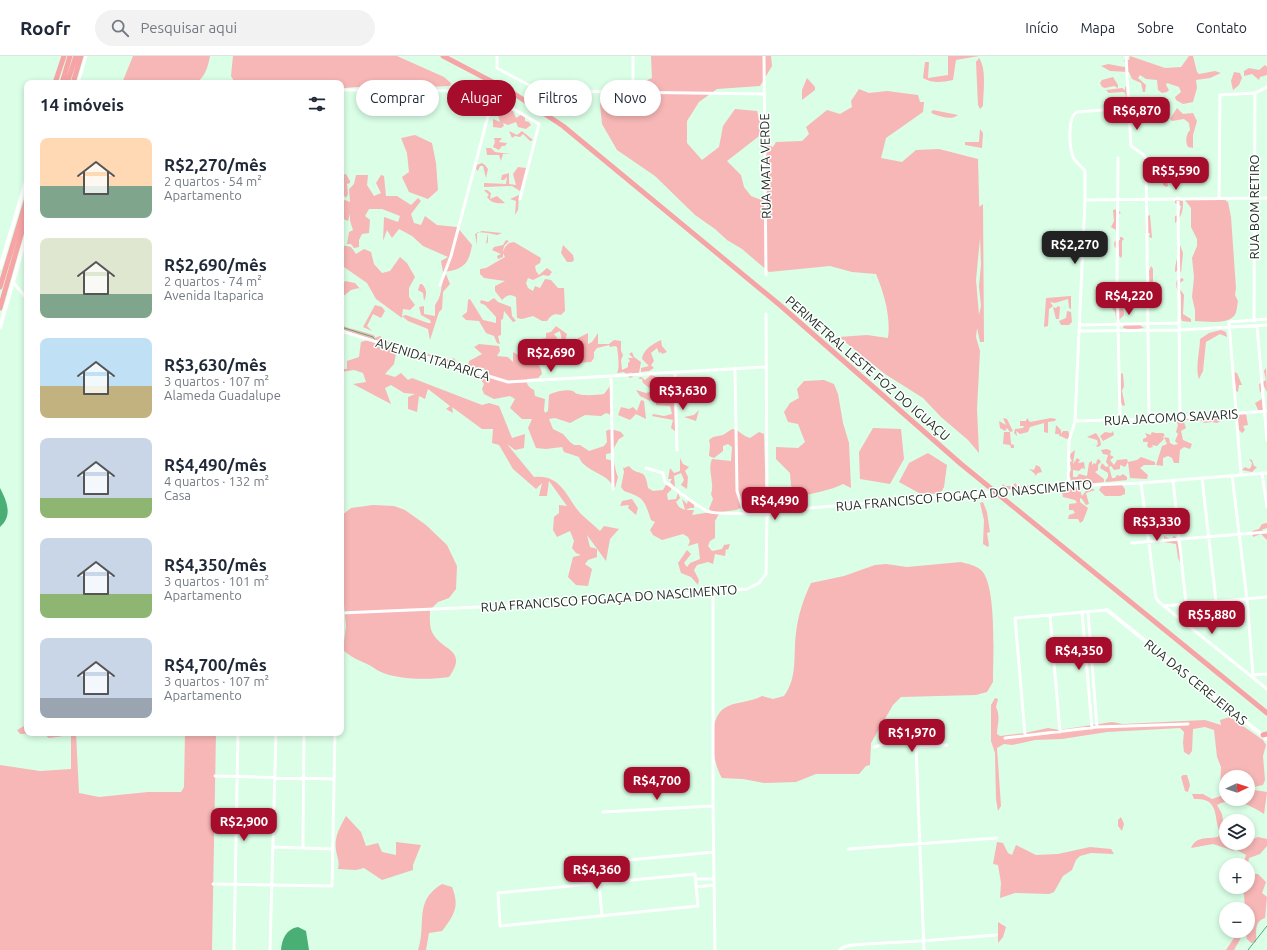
<!DOCTYPE html>
<html lang="pt">
<meta charset="utf-8">
<style>
body{margin:0;font-family:Ubuntu,sans-serif;background:#f2f2f3;color:#1f2937;height:100vh;display:flex;flex-direction:column;font-size:15px;white-space:nowrap}
*{box-sizing:border-box;margin:0}
p{font-size:13px;color:#747a83}
.icon{flex:none;width:22px;height:22px;fill:none;stroke:currentColor;stroke-width:2;stroke-linecap:round;stroke-linejoin:round}
.map{position:relative;flex:1;overflow:hidden}
.side{position:absolute;left:24px;top:24px;width:320px;height:656px;display:flex;flex-direction:column;background:#fff;border-radius:8px;box-shadow:0 2px 6px #0003}
.side>*{flex:none}
.guide{position:absolute;left:356px;top:24px;width:380px;height:36px;display:flex;gap:8px}
.needle{width:26px;rotate:86deg}
.fabs{position:absolute;left:1219px;top:714px;display:grid;gap:8px}
.fabs a{display:grid;place-items:center;width:36px;height:36px;border-radius:50%;background:#fff;box-shadow:0 2px 6px #0003;font-size:20px}
.price{position:absolute;translate:-50% -34px;padding:0 9px;border-radius:8px;background:#a60c2c;color:#fff;font-size:13px;line-height:26px;filter:drop-shadow(0 1px 2px #0008)}
.price::after{content:'';position:absolute;left:50%;top:24px;width:12px;height:9px;margin-left:-6px;background:inherit;clip-path:polygon(0 0,100% 0,50% 100%)}
.price.on{background:#222;color:#fff}
ul{padding:0;list-style:none}
li{display:flex;align-items:center;gap:12px;height:100px;padding:0 16px}
li span{display:grid;place-items:center;flex:none;width:112px;height:80px;border-radius:8px;color:#555}
li>.icon{margin-inline-start:auto}
span .icon{width:48px;height:48px;fill:#fffc;stroke-width:1}
li b{font-size:17px}
h2{display:flex;justify-content:space-between;align-items:center;height:48px;padding:0 16px;font-size:17px}
.pill{padding:0 14px;border-radius:18px;background:#fff;box-shadow:0 2px 6px #0003;font-size:14px;line-height:36px}
.pill.on{background:#a60c2c;color:#fff}
header{display:flex;align-items:center;gap:24px;box-sizing:border-box;height:56px;padding:0 20px;background:#fff;border-bottom:1px solid #e0e1e3}
header strong{font-size:19px}
nav{display:flex;gap:22px;margin-inline-start:auto;font-size:14px}
.search{width:280px;height:36px;background:#f2f2f3;display:flex;align-items:center;gap:10px;box-sizing:border-box;padding:0 14px;border-radius:22px;color:#747a83;font-size:15px}
.map>svg:first-child{display:block}
</style>
<header>
<strong>Roofr</strong>
<div class="search"><svg class="icon" aria-label="search" viewBox="0 0 24 24"><circle cx="10" cy="10" r="6"/><path d="M15 15l6 6"/></svg>Pesquisar aqui</div>
<nav><a>Início</a><a>Mapa</a><a>Sobre</a><a>Contato</a></nav>
</header>
<div class="map">
<svg width="1267" height="894" viewBox="0 0 1267 894">
<rect width="100%" height="100%" fill="#dafee6"/>
<path fill="#f7b7b6" d="M133,0H210C208,11 205,21 196,27L164,25L122,27Z
M233,0H397L444,21L451,27L450,30C414,32 379,28 344,32H341V27H235L231,20Z
M651,0H771L772,10L760,30L717,33L699,46L687,65V87L702,104L719,91L723,70L735,53L757,55L763,77L727,105L741,119L744,131L751,140L764,145L765,104L763,96L767,89L773,91L776,86L802,85L809,78L806,71L827,54L840,58L852,51L851,45L859,33L869,37L887,35L918,39L920,46H924L923,56L886,82L881,102L902,106L916,94L939,93L978,103L980,182L976,224L979,259L981,250L979,230L981,209L979,151L983,148L984,286H980L977,272L976,281L980,295L977,353L979,397L968,384L941,361L923,342L885,318L839,281L867,279L888,282C891,261 884,237 876,218L852,216L830,210L769,216L742,193L727,184L715,173L695,159L655,120L617,94L602,68L600,48L610,29L632,30L652,22Z
M948,0H979L956,4L953,24C942,26 934,28 923,22L925,6H929L928,22L948,19Z
M1130,0L1165,12L1181,11L1189,0H1193L1197,16L1199,18L1215,15L1221,17L1210,22L1196,24L1197,32L1193,46L1183,48L1176,44L1175,41L1181,36L1179,31L1167,27L1166,29L1169,34L1167,36L1162,37L1158,34L1157,24L1146,23L1140,19L1138,22L1146,29L1145,36H1143L1141,27L1132,23L1129,16L1110,15L1101,10L1108,8L1124,11L1126,10L1124,4H1129Z
M979,2C987,13 983,37 983,50L980,53L978,49L976,6Z
M1265,9L1267,11V19L1260,21L1259,24L1252,18L1244,20V15L1249,12L1259,14Z
M1234,16L1240,17L1242,22L1239,29L1233,34L1231,25Z
M1113,21L1118,29V32L1114,30L1105,32L1102,31L1100,27L1102,24Z
M807,22L815,31V34L802,44V34Z
M1127,30V46L1126,39L1124,36L1109,37L1106,34L1122,32L1125,34V31Z
M1177,52L1183,58L1193,57L1197,65L1193,79V92L1188,91C1185,86 1186,78 1190,74L1189,67L1184,63L1172,65L1170,63Z
M502,53L513,55L516,62L522,58L525,61V65L529,66L531,69L526,73L518,71L516,66L508,69L503,67L504,70L501,72L493,71V63L500,66L498,59L501,60Z
M933,54L958,59C951,65 941,60 933,58L931,56Z
M980,73L983,77L982,92L965,89V86H979Z
M509,75L517,79L522,75L533,84L530,85L523,78L520,81L515,80L512,82Z
M415,79L432,87L436,107L438,134L428,143L409,136L402,121L409,116L407,97L401,82Z
M494,82H502L499,86L507,87L505,90H502L499,94L493,91L495,86Z
M486,92H491L495,96L511,98H503L501,105L499,99H487Z
M1163,105L1168,130L1166,131L1163,129L1162,115L1160,110Z
M482,107L485,109L488,113L486,122L483,110H480L478,115L476,113L477,109Z
M518,111L526,112L520,135L512,130L484,131V127L506,128L507,121L504,124H501L502,119L509,117V128L516,129L513,118Z
M346,118L350,125V127L347,128L348,138L346,142L341,136V119Z
M356,119H368L367,129L374,140L381,137L376,127L381,119L384,120L386,140H397L411,149L418,142L421,145L411,158L414,167L421,169L425,160L437,169L457,171L472,189C469,209 462,214 443,216L441,205L448,201L423,190L412,180L399,173L392,182L387,174L383,185L384,161L398,166L400,160L382,153H369L365,160L370,164L369,177L362,178L359,184V191L354,192L351,188H347L349,176L353,174L350,165V158L348,165L341,162V145L345,144L350,146L349,133L354,128Z
M484,134H487L491,137L490,143L497,140L505,147C498,148 491,147 487,141L489,139Z
M519,139L518,154L515,159L516,145L510,143Z
M1178,143L1183,145C1183,154 1182,161 1175,167V160L1179,159L1181,150L1175,147V144Z
M1210,143L1225,144L1228,146L1231,161L1236,232L1235,239L1238,245C1237,250 1237,257 1234,260C1226,269 1205,265 1195,265V254L1192,241L1194,221L1192,202L1197,190V183L1191,171V152L1185,144Z
M1117,153L1121,157L1116,159V174L1111,171L1114,165L1113,154Z
M1146,154L1148,171V160L1150,159L1152,182L1149,181L1150,177H1145Z
M482,175L502,177L497,179L488,177V186L486,188L488,177L477,176V189L475,178Z
M1120,181H1122L1124,183L1122,185V200L1121,202L1119,200V190L1115,192L1114,188L1115,185L1120,184Z
M506,184L509,185L504,190L503,196L505,191L509,187L514,186L541,202L540,207L535,210L536,215L539,219L547,212L552,216L549,220L543,219L533,224L528,222L526,227L528,232L533,235L535,230L540,232L545,223L551,224L558,232H564L565,255L561,259C554,257 551,259 547,265H542L533,260L522,263L517,262L516,241C510,238 507,239 502,244L495,235V230L505,225L484,222L480,218V213L486,212L505,201L503,197V201L498,203L497,200L501,198L492,194L494,191L503,189Z
M341,189L351,191L356,198L364,193L371,196L374,208L382,217L390,215L400,201L407,207L415,221L409,232V241L415,249L410,254L403,253L402,260L406,259L428,267H431L430,264L421,259L419,251L424,250V258L435,260V249C444,237 439,229 446,218L450,228L443,236L442,253L439,256L430,284L428,273L408,265L402,260V262L376,243L367,227L341,209Z
M563,189L573,199L574,204L572,206H567L561,197Z
M1180,189L1183,197L1181,217L1179,214L1175,216C1175,205 1179,200 1180,189Z
M1151,210L1153,213V235L1150,236L1149,215Z
M1182,222L1184,224L1180,227V233L1184,239L1183,258L1191,263V266L1182,265L1181,262V239C1177,234 1175,230 1177,224Z
M345,225L355,227L362,235L359,232L351,234L341,242V230Z
M420,228H422C427,233 427,239 424,245L423,237L418,234Z
M1071,240V253L1069,252L1068,243L1055,247L1050,246L1053,250L1049,253L1048,270L1044,271L1046,242Z
M494,242L498,246L511,251L512,260L516,265L513,266L504,255L503,263L501,264V279L498,280L500,288L497,287L494,280L486,277L479,265L466,264L462,260L467,256L468,244L470,243L483,264L496,267V261L485,249L480,247L481,244L488,246Z
M1127,244L1129,246L1123,248L1124,259L1117,266L1115,256L1112,252L1115,249Z
M375,249L382,251L385,255L381,262L373,258L367,270L372,275L363,271Z
M1058,250L1060,251L1059,263H1056L1053,251L1056,252Z
M1067,255L1071,256L1072,266L1069,269H1061L1059,265L1066,262Z
M341,269C352,274 365,275 375,280L374,282L380,280L397,293L394,308L385,318L395,321L401,317L408,324L412,322L482,349L489,347L499,350L512,382L525,378L524,392L515,394L507,388L534,421C562,418 567,443 581,458C587,464 594,469 600,475L604,470L619,473L610,483L606,505L587,479L590,491L597,493V501L588,504L585,508L592,513L588,530L576,529L568,521L573,501L581,499L576,497L572,492L574,485L570,475L557,481L553,474L554,461L559,457V449L567,450L549,425L547,440H539L542,427L536,433L513,413L499,389L492,387L493,373H482L452,351L453,357L446,353L450,350L428,333L425,343L419,340L417,356L408,353V341L415,338L404,337L391,329L385,332L391,348L353,328L366,326L363,317L354,314L341,316V313H347V305L359,301L361,286L371,283L341,273Z
M1124,269H1140L1144,272L1132,274L1123,272Z
M556,270L567,278L565,285H562L560,275L554,278L557,282V286L551,283L548,287L542,286L541,283L546,282V277L551,276Z
M1221,274L1226,276L1227,281L1220,278L1206,286L1203,315L1199,323C1195,313 1200,294 1200,283L1209,277Z
M588,277V288L592,286L598,277V288H609L614,284L621,285V295L623,299L621,304L622,314L628,311V307L630,305L628,302H633L629,298L632,296L634,301L641,306L639,317L633,318L629,316L633,321L630,322L624,316L617,317C620,313 618,298 617,291L615,290L610,291L609,289L597,292L594,296V302L591,306L575,307L566,293L546,295L536,301L529,294L523,297L517,294L538,289L549,291L553,288L563,290L572,283L576,287L578,282Z
M661,284L662,290L667,296L662,298L661,296L659,297L657,292L651,297L654,305L651,309L654,312L649,315L641,316V312L649,310L642,303C643,293 653,288 661,284Z
M479,288L499,290L500,295L497,300L508,301L513,306V296L520,300L525,305L530,303C537,306 541,310 542,318L538,322L527,323C526,329 529,331 534,334L535,340L545,343L544,354L545,357L548,355L549,339C553,336 567,333 573,335C575,336 576,338 578,338C585,340 597,339 604,338L610,330L611,359L606,357L601,360L585,359L570,367L555,362L549,363L553,373L563,378L570,386L574,389H580L589,395L604,390L607,386L606,375L611,373L621,376L624,380L619,383L611,397L606,398V403L613,405C616,411 615,415 618,421L615,432C612,429 610,425 606,422C597,416 582,411 579,401L564,396L562,391L546,393L536,392L528,372L532,363H522L510,352L515,343L510,340L494,343L484,338L482,333L484,328L481,324L475,323L474,318L488,322L484,312L468,311L469,305L482,298L474,291Z
M428,298L450,304L454,302L457,307L464,311L427,300Z
M1266,312L1267,336L1264,330L1260,337L1259,328L1266,324L1264,315Z
M1234,316L1237,317L1242,329H1239L1238,336L1236,335Z
M1121,317L1123,318L1124,330L1122,335L1125,349L1123,350L1121,347Z
M651,319L657,321L654,325L656,327L655,332H649L643,327L642,323H640L638,322L641,321L645,324Z
M824,324L834,328L838,338L843,367L849,387L851,432L843,428C830,435 815,436 801,441L791,430L790,417L776,403V391L798,392L805,386L798,368L788,366L784,356L790,347L799,342L797,333L804,325Z
M673,331L674,333L675,375L671,372L673,364L652,360L653,358L664,360L672,358L670,350L656,349V346L672,342L669,335Z
M636,334L646,337L657,334L659,336L657,341L650,345L640,340Z
M1262,343L1263,354H1258L1255,347Z
M641,344L644,345L646,363L636,358L630,364L618,359L621,351L629,353L633,351L637,355Z
M699,354L696,365L684,361L694,359Z
M1240,358H1246L1248,369L1243,370L1245,374L1242,377L1239,374L1237,362Z
M1196,360L1198,364H1185L1184,366L1186,372L1181,375L1183,384L1192,388L1190,393L1184,391L1180,394L1179,407H1174L1172,402L1168,400L1163,402V410L1156,409L1162,390L1167,388L1164,381L1169,382L1170,387L1174,389L1178,388L1175,385L1178,378L1176,376L1178,369L1176,364L1179,363L1182,367L1183,362Z
M1208,360L1222,361V364L1217,367L1212,366L1204,367L1200,364L1202,361L1206,362Z
M1003,362L1007,363L1013,375L1010,376L1007,372L1005,375L1000,372L999,365L1006,369Z
M1027,362L1030,366L1051,362L1056,363L1055,365L1048,366V377L1044,376V367L1030,371L1028,376L1020,378L1016,375L1017,380L1014,377L1015,373L1023,372L1024,370H1020V365H1026Z
M1056,369L1061,374V378L1063,375H1068L1070,381L1067,383L1058,379L1060,378H1055Z
M873,372L901,373L904,403L890,428L860,423L859,396Z
M732,373C740,374 742,380 750,382L759,376L764,378L766,449L756,453L746,450L736,454L720,456L715,465V482L710,485L708,490L712,495L722,493L724,489L730,488L728,494L726,493L725,500L715,498L713,508L708,506L697,509L694,514L699,524L698,529L691,521L681,517L678,507L687,494L691,498L684,507L687,511L690,507L700,503L698,487L688,490L690,485L688,481L683,478L662,484L653,479L650,474L655,466L651,464C644,443 644,442 624,435L621,431L624,416L623,411L624,412L629,410C638,422 645,409 648,432L653,435L663,434L666,429H672L671,434L667,438L668,444L676,443L678,437L680,442L676,446L679,451L685,454L682,443L687,448L688,444L694,448V452H690L686,454H694L692,459L712,456L709,453L713,443L711,438C715,427 707,414 712,403L731,405L732,391L728,388L723,390V395L714,402L709,400L710,389L709,384L713,381L723,379Z
M1113,375L1114,379L1103,385L1100,380L1105,376L1111,377Z
M1004,376H1010L1011,388L1014,389V392H1011L1010,389L1003,388Z
M1153,376L1155,377H1163L1165,379L1163,381L1164,383L1157,390L1152,389L1153,391L1149,392L1147,390L1148,386H1143V383L1147,381L1145,377L1151,379V377Z
M1096,377L1100,383L1101,389L1098,391L1096,390L1098,388L1097,384L1087,381Z
M1107,393L1111,395L1110,399L1114,401L1110,404L1114,409L1117,404L1127,403L1128,406L1137,404L1141,401L1155,406V409H1144L1140,412L1148,419L1147,423L1130,422L1128,406L1125,411L1120,409V413L1114,414L1111,410L1109,411L1112,422H1115L1117,419L1120,420L1123,418L1127,421V424L1107,426L1105,425L1108,421V417L1100,412L1102,407L1106,411L1109,410L1106,406L1108,399L1103,398L1101,394Z
M1075,394L1073,408L1077,402L1080,404L1078,407L1084,406L1085,413L1082,412L1079,415L1073,414V421H1077L1079,418L1087,420L1089,407L1092,405V409L1094,407L1096,408L1097,404L1099,403L1101,406L1098,409V414L1095,416L1104,423V426L1077,429L1072,427L1069,418L1071,414L1070,406L1072,405L1069,399Z
M928,397L947,409L944,431L940,438L919,437L899,426L909,407Z
M680,402L683,408L689,411L685,415L688,421L687,433L681,429L684,424L681,417L674,420L675,431L670,426L672,423H668L670,412L674,417L680,415Z
M1249,403L1252,404L1254,410L1257,411L1252,416L1242,414L1245,411L1249,413L1251,411L1252,407Z
M1036,409L1040,411L1042,416L1038,417L1035,420V418L1029,413L1034,414Z
M1015,427L1019,431L1032,429L1035,432C1023,433 1011,435 1001,433L1003,428L1005,430H1013Z
M1102,429H1122L1125,433V438L1120,440H1105L1099,434Z
M1079,431L1082,440L1089,431L1095,434L1086,437L1089,448L1086,449L1082,443L1080,442V446L1088,452L1083,465L1080,467L1078,463H1068L1069,459L1075,457L1073,454H1069V448L1077,447L1075,444L1063,441L1062,436L1065,432Z
M632,443L638,452L636,459L628,452L629,449L620,450L622,445Z
M983,446L987,456L990,476L987,477L989,489L988,491L983,488L984,464L980,447Z
M373,449L394,450L405,454L426,469L447,489L457,510L456,533L449,542L438,546L430,554C430,560 429,570 432,576C441,595 469,593 449,621C430,624 399,624 381,616C376,614 372,610 367,608C358,604 351,601 343,594L346,570L344,549L341,547V460L351,452Z
M1267,467V472L1261,474L1267,476V484L1261,478L1253,481L1252,475L1259,473L1262,468Z
M1164,480L1171,483L1174,480L1176,481L1182,504L1180,506L1178,502L1176,488L1164,486Z
M961,506C968,508 975,509 981,514C997,528 993,603 993,626L987,636L976,639L901,641L893,649L871,687L870,709L866,710L859,718H816L796,726L764,727L743,723L722,722C712,706 707,666 723,653C734,645 750,647 762,640L773,643L784,640C798,621 793,600 796,577C798,559 803,544 811,527L844,520L875,509L886,508L907,511Z
M995,642L998,643L996,651C1001,662 997,668 997,678L1000,680L1025,677L1048,672L1059,674L1112,666L1123,668L1205,664L1221,669L1220,664L1230,661L1263,684L1266,689L1263,700L1265,724L1263,729L1248,732V721H1226V735L1220,732L1221,711L1217,701L1214,674L1205,671L1193,673L1192,695L1189,699L1184,696L1183,687L1184,676L1180,672L1107,676L1062,683L1035,684L1012,689L1004,688L997,692L1001,750L998,755L996,743L995,697L991,685V649Z
M24,670L27,671V677H76L79,737L99,741L148,736H181L184,731L185,677H216L212,894H0V709L40,715L71,713V679L49,682L42,677L20,678L17,674Z
M1183,719H1187L1190,729L1188,736L1185,735L1181,721Z
M1248,733L1267,736L1264,758C1250,749 1233,740 1217,749L1222,758L1226,787H1248V782L1253,783L1258,781L1267,783V790L1260,798L1249,802L1248,807L1253,818H1258L1266,826L1262,837L1267,841L1265,862C1253,866 1257,876 1256,886L1251,887L1247,883L1245,875H1248V853H1245L1244,839L1241,831H1248V809H1243L1246,799L1233,792L1234,795L1213,788L1191,792C1196,780 1207,783 1218,781L1220,776C1213,764 1221,741 1194,743L1192,738H1203L1212,743L1226,738V743H1248Z
M346,760L361,776L366,790L378,787L382,796L396,799V786L421,789L413,809V814L382,824L364,812L356,814L338,813C340,805 337,802 336,794C334,781 340,771 346,760Z
M1121,761L1124,768L1122,775L1118,770V764Z
M997,786L1003,787L1008,797L1012,799L1016,789L1036,799L1058,798L1090,791L1111,793L1114,798L1091,797L1080,800L1076,804L1072,814L1063,820L1054,836L1049,838L1015,837L1000,842L1001,827L998,809L993,808Z
M442,828L452,831C460,851 454,859 442,875L429,877L426,894H418C427,868 413,845 442,828Z
M998,866L1006,871L1003,881L998,887Z
M1234,875H1241L1242,880L1234,894H1226L1234,882Z"/>
<path fill="#4aaf75" d="M0,432C7,445 13,460 0,471Z
M298,871L306,875L309,894H281C282,883 286,873 298,871Z"/>
<g fill="none" stroke-linecap="round" stroke-linejoin="round">
<path stroke="#4aaf75" stroke-width="1" d="M341,271L373,281L375,284
M1248,894L1267,870"/>
<path stroke="#fff" stroke-width="3" d="M497,0V12L536,33L545,35L764,38
M764,0L766,219
M1126,0L1131,90L1144,99L1146,103L1149,363
M78,27L86,0
M341,34L479,35L493,41L539,68L520,143
M633,36V0
M1118,102L1117,220L1120,363
M1178,142L1180,362
M1219,142L1220,39L1255,37L1267,31
M1085,144L1267,142
M13,226L27,243
M440,229L451,200L493,41
M1254,265L1255,37
M1079,269L1179,267
M1257,270L1267,384
M341,275L508,326L766,311
M1079,275L1179,274L1267,269
M735,312L737,435L744,456
M675,316L677,394
M611,322L613,433
M1075,365L1180,362L1267,355
M646,412L663,417L665,426C679,435 692,447 707,455C717,460 754,456 769,458L767,447L766,258
M1262,417L1267,451
M1232,419L1247,543L1253,619
M1241,419L1229,266L1267,263
M1202,422L1216,545
M1173,424L1186,548
M1141,427L1156,542L1159,546L1267,633
M1068,430L1069,385L1075,365L1085,144V115C1082,111 1077,107 1074,103C1069,94 1067,61 1077,56L1128,52
M1132,487L1267,476
M713,536V750L715,894
M1164,550L1267,541
M1082,556L1092,672
M1088,556L1097,671
M341,557L554,548L747,533L759,527L766,518L767,462L769,458L775,455L1068,430L1141,427L1267,417
M1050,559L1060,676
M1253,619L1267,618
M1025,679L1015,562L1107,554
M1005,682L1097,671L1188,668
M874,691L884,688L909,686L916,691L947,689
M916,691L924,894
M215,720L334,723
M603,756L713,750
M273,791L333,793
M303,792L304,677
M848,793L997,782
M597,807L714,796
M695,818L698,850L500,870L498,837Z
M696,823H714
M599,826L602,860
M213,828L332,830L335,677
M696,831L714,829
M234,894L238,677
M270,894L276,677
M840,894C844,888 859,889 866,888C910,886 953,883 996,879"/>
<path stroke="#fff" stroke-width="4" d="M0,212L27,122
M0,271L27,177
M1107,554L1267,683"/>
<path stroke="#f6a4a6" stroke-width="5" d="M443,0L510,35L563,70L781,250L961,408L1267,657
M55,27L64,0
M62,27L70,0
M67,27L76,0
M73,27L81,0
M0,231L27,142
M0,252L27,158
M1263,679L1267,678"/>
</g>
<g text-anchor="middle" stroke-width="3" stroke-linejoin="round" paint-order="stroke">
<g font-size="13" fill="#202e25" stroke="#fff">
<text transform="translate(765 110) rotate(-91)" y="5">RUA MATA VERDE</text>
<text transform="translate(1254 151) rotate(-90)" y="5">RUA BOM RETIRO</text>
<text transform="translate(433 303) rotate(17)" y="5">AVENIDA ITAPARICA</text>
<text transform="translate(868 312) rotate(41)" y="5">PERIMETRAL LESTE FOZ DO IGUAÇU</text>
<text transform="translate(1171 361) rotate(-3)" y="5">RUA JACOMO SAVARIS</text>
<text transform="translate(964 439) rotate(-5)" y="5">RUA FRANCISCO FOGAÇA DO NASCIMENTO</text>
<text transform="translate(609 542) rotate(-4)" y="5">RUA FRANCISCO FOGAÇA DO NASCIMENTO</text>
<text transform="translate(1196 626) rotate(39)" y="5">RUA DAS CEREJEIRAS</text>
</g>
</g>
</svg>
<div class="fabs">
<a><svg class="needle" viewBox="-14 -14 28 28"><path d="M0-13l5 13h-10z" fill="#e53935"/><path d="M0 13l5-13h-10z" fill="#747a83"/></svg></a>
<a><svg class="icon" aria-label="layers" viewBox="0 0 24 24"><path d="M12 4l9 5-9 5-9-5zM3 14l9 5 9-5"/></svg></a>
<a>+</a>
<a>−</a>
</div>
<b class="price" style="left:1137px;top:75px">R$6,870</b>
<b class="price" style="left:1176px;top:135px">R$5,590</b>
<b class="price on" style="left:1075px;top:209px">R$2,270</b>
<b class="price" style="left:1129px;top:260px">R$4,220</b>
<b class="price" style="left:551px;top:317px">R$2,690</b>
<b class="price" style="left:683px;top:355px">R$3,630</b>
<b class="price" style="left:775px;top:465px">R$4,490</b>
<b class="price" style="left:1157px;top:486px">R$3,330</b>
<b class="price" style="left:1212px;top:579px">R$5,880</b>
<b class="price" style="left:1079px;top:615px">R$4,350</b>
<b class="price" style="left:912px;top:697px">R$1,970</b>
<b class="price" style="left:657px;top:745px">R$4,700</b>
<b class="price" style="left:244px;top:786px">R$2,900</b>
<b class="price" style="left:597px;top:834px">R$4,360</b>
<div class="guide">
<a class="pill">Comprar</a>
<a class="pill on">Alugar</a>
<a class="pill">Filtros</a>
<a class="pill">Novo</a>
</div>
<section class="side">
<h2>14 imóveis<svg class="icon" aria-label="filters" viewBox="0 0 24 24"><path d="M4 7h16M4 17h16"/><circle cx="9" cy="7" r="2"/><circle cx="15" cy="17" r="2"/></svg></h2>
<ul>
<li><span style="background:linear-gradient(#ffd9b3 60%,#7fa58c 0)"><svg class="icon" aria-label="home" viewBox="0 0 24 24"><path d="M3 11l9-7 9 7M6 9v11h12V9"/></svg></span><div><b>R$2,270/mês</b><p>2 quartos · 54 m²</p><p>Apartamento</p></div></li>
<li><span style="background:linear-gradient(#dfe7d0 70%,#7fa58c 0)"><svg class="icon" aria-label="home" viewBox="0 0 24 24"><path d="M3 11l9-7 9 7M6 9v11h12V9"/></svg></span><div><b>R$2,690/mês</b><p>2 quartos · 74 m²</p><p>Avenida Itaparica</p></div></li>
<li><span style="background:linear-gradient(#bfe0f5 60%,#c2b280 0)"><svg class="icon" aria-label="home" viewBox="0 0 24 24"><path d="M3 11l9-7 9 7M6 9v11h12V9"/></svg></span><div><b>R$3,630/mês</b><p>3 quartos · 107 m²</p><p>Alameda Guadalupe</p></div></li>
<li><span style="background:linear-gradient(#c9d6e8 75%,#8fb573 0)"><svg class="icon" aria-label="home" viewBox="0 0 24 24"><path d="M3 11l9-7 9 7M6 9v11h12V9"/></svg></span><div><b>R$4,490/mês</b><p>4 quartos · 132 m²</p><p>Casa</p></div></li>
<li><span style="background:linear-gradient(#c9d6e8 70%,#8fb573 0)"><svg class="icon" aria-label="home" viewBox="0 0 24 24"><path d="M3 11l9-7 9 7M6 9v11h12V9"/></svg></span><div><b>R$4,350/mês</b><p>3 quartos · 101 m²</p><p>Apartamento</p></div></li>
<li><span style="background:linear-gradient(#c9d6e8 75%,#9aa5b1 0)"><svg class="icon" aria-label="home" viewBox="0 0 24 24"><path d="M3 11l9-7 9 7M6 9v11h12V9"/></svg></span><div><b>R$4,700/mês</b><p>3 quartos · 107 m²</p><p>Apartamento</p></div></li>
</ul>
</section>
</div>
